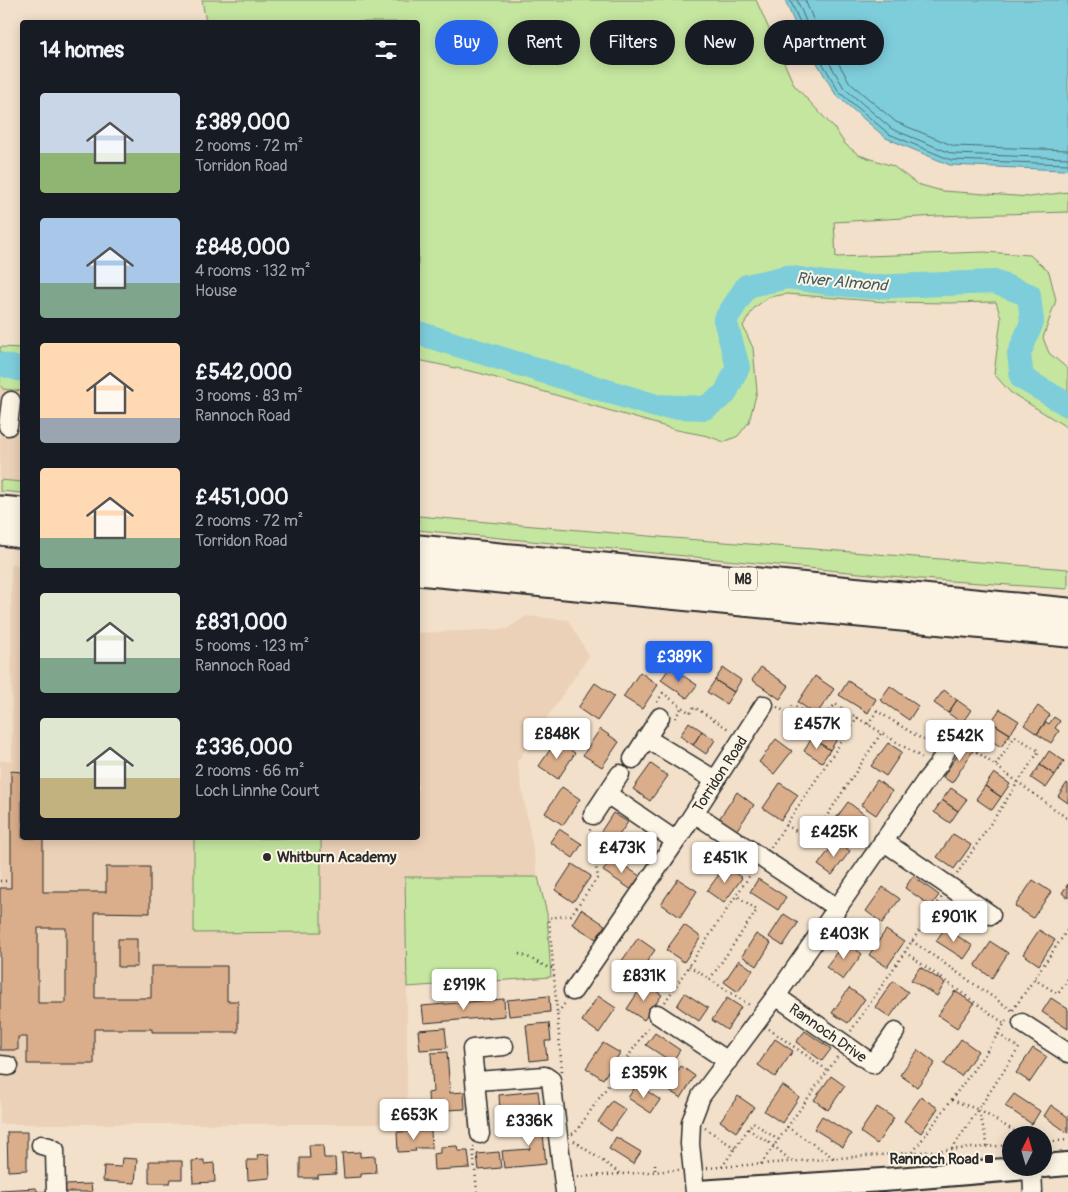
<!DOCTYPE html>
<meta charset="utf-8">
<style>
body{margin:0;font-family:Pangolin,sans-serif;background:#242831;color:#f1f3f6;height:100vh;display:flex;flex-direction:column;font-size:19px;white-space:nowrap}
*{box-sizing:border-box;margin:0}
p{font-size:16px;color:#9ea1a6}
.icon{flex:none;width:28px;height:28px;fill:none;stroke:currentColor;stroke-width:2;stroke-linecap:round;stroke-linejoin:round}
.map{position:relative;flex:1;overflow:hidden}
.details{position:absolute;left:20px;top:20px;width:400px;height:820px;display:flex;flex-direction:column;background:#171b24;border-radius:5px;box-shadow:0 2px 12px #0003}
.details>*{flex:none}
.banner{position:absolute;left:435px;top:20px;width:475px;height:45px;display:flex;gap:10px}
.needle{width:32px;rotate:5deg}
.buttons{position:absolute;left:1002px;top:1126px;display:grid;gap:10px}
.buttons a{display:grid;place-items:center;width:50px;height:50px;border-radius:50%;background:#171b24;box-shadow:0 2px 12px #0003;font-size:25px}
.price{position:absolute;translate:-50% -42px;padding:0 11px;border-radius:5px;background:#fff;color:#222;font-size:16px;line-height:32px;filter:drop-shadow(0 1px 2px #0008)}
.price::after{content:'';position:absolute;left:50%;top:30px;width:15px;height:11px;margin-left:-8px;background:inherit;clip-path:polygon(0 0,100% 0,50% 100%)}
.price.active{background:#2563eb;color:#fff}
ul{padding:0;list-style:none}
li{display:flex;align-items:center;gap:15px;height:125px;padding:0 20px}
li span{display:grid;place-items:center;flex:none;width:140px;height:100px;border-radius:5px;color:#555}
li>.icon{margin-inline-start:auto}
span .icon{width:60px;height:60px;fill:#fffc;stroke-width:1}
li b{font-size:21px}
h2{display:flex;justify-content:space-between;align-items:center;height:60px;padding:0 20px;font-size:21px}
.chip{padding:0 18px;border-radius:22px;background:#171b24;box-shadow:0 2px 12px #0003;font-size:18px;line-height:45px}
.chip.active{background:#2563eb;color:#fff}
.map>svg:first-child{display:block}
</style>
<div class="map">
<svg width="1068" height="1192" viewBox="0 0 1068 1192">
<rect width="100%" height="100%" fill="#f2e0ca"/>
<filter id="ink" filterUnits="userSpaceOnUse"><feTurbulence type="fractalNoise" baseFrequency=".02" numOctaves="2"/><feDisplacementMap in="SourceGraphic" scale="10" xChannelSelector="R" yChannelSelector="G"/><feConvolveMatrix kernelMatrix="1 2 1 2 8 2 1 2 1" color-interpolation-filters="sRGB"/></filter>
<g filter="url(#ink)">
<path fill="#ebd1b7" d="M0,385L3,389L22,391V482L0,480Z
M11,564L22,565V838H418V633L507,629L526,616L568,620L589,656L517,762L538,877H405L407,987V1124H0V761L12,760Z"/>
<path fill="#c4e69f" stroke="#788865" d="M202,0H756L794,85L835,129L845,144L859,155L893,166L917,184L942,191L1030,197L1068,192V212L938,216L834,222L836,257L984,252L1030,255L1049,272L1056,300L1043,338L1049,353L1068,369V428L1010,392L994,374L1001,318L996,302L948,303L885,302L787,294L769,297L754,308L743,326L753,348L757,391L749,422L738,436L724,442L708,436L677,430L479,373L418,360V22H206Z
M0,347L22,348V391L3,389L0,385Z
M0,480L22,482V493L0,491Z
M418,516L660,537L1068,569V589L921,579L418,530Z
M194,838H321V932L194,933Z
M405,877H538L547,914L551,977L407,987Z"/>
<path fill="#7ecddb" stroke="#5d8c95" d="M785,0H1068V169L1063,170L950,165L886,138L836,95L797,29Z"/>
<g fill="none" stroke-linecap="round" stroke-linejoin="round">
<path stroke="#4c6c71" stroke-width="1" d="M790,0L802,27L839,92L889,134L951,160L1068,164
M797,0L807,24L844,88L892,129L953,154L1068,158
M805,0L814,21L850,83L896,122L954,146L1068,150"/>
<path stroke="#7ecddb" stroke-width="24" d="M418,333L656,406L705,408L725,394L738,367L725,320L747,286L787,277L826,283L870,287L994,282L1029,295L1032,322L1019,354L1022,378L1068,405
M0,364L22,370"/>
</g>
<path fill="#daae8b" stroke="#2b2b2b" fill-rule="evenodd" d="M670,667L697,685L687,698L661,680Z
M761,667L789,686L780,699L752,680Z
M723,668L741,680L734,692L715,680Z
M640,672L658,685L642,709L623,697Z
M815,676L834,689L816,715L798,702Z
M715,680L734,692L726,704L707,692Z
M848,681L876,699L868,713L839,695Z
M595,683L614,696L597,721L578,708Z
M890,686L918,706L909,720L880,700Z
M944,690L957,700L948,713L934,703Z
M957,700L971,710L962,723L948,713Z
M1038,706L1050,715L1037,734L1024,725Z
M1000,709L1019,721L1010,734L991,722Z
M1054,717L1060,721L1055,728L1059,731L1051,743L1037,734L1046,722L1049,724Z
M689,722L702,731L693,745L680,736Z
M991,722L1010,734L1001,747L983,735Z
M819,726L838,738L830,750L812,738Z
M600,729L619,742L602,767L583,755Z
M702,731L715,740L706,754L693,745Z
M812,738L830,750L822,762L804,751Z
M776,739L792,751L774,774L759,762Z
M967,740L976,746L952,783L943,777Z
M556,741L575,753L558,779L539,766Z
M888,743L902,752L886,776L871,766Z
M1049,751L1064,761L1055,775L1040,765Z
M651,764L668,776L650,801L633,789Z
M1040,765L1055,775L1046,788L1031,778Z
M11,771L22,772V838H43V892H106V867H150V913L95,912V998H151V966H227V1001H238V1032H152V1029H94V1064H27V1037H18V1050H0V888H11ZM38,928H66V1003H38Z
M994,773L1010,784L1001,797L985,786Z
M877,780L892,791L876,815L861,805Z
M780,783L798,795L781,820L763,808Z
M1067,783L1068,784V803L1058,796Z
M985,786L1001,797L992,810L976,799Z
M562,787L580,799L563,825L545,813Z
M951,788L967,799L958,811L942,800Z
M737,792L754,805L736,831L719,819Z
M942,800L958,811L950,823L934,812Z
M848,802L865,815L849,838L831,825Z
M613,813L628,822L610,848L596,839Z
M559,829L582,844L573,858L550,842Z
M953,834L971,845L954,869L937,857Z
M836,841L850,851L832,875L818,865Z
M612,858L640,876L632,890L603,871Z
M572,864L591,876L573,902L555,890Z
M725,866L742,878L724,903L707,891Z
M913,876L939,895L931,906L905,888Z
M678,879L697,891L680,917L661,904Z
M758,879L786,897L778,910L750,892Z
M1033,880L1051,892L1033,918L1015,906Z
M1068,884V898L1062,893Z
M883,887L900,899L882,923L866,911Z
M581,909L605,925L596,939L572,924Z
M784,914L798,923L783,946L769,937Z
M684,925L701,937L684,962L666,950Z
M945,928L973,946L964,959L936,941Z
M886,930L904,942L887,967L869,955Z
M1039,930L1055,940L1039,965L1023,954Z
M756,934L771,943L757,966L742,956Z
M638,938L655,950L638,974L621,962Z
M118,939H137V967H118Z
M845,941L862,954L843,980L826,967Z
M991,942L1008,953L992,978L975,966Z
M739,960L753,970L738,992L724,982Z
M920,967L945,983L937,996L911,980Z
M893,981L908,992L890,1017L875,1007Z
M644,983L662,995L644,1020L627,1009Z
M849,988L865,999L848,1023L832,1013Z
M955,991L974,1004L957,1028L938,1015Z
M685,993L708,1008L699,1021L677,1006Z
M549,996L550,1012L509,1016L507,1000Z
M598,996L616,1008L599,1033L582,1021Z
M727,998L741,1007L727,1030L712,1020Z
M1051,998L1068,1009V1029L1042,1012Z
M504,999L505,1016L424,1023L422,1006Z
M549,1023L551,1041H545L547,1059L530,1061L526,1025Z
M445,1028L447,1048L420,1050L418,1030Z
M805,1031L831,1049L822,1061L796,1042Z
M655,1033L680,1050L672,1062L646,1045Z
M775,1039L793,1051L775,1077L758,1065Z
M961,1039L978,1051L961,1076L944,1064Z
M603,1043L620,1053L603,1079L586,1068Z
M1033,1048L1047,1057L1030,1082L1016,1073Z
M918,1050L935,1063L917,1087L900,1075Z
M447,1052L450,1093L464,1092L465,1109L429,1111L428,1093L433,1092L431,1053Z
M681,1066L695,1076L681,1098L666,1089Z
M831,1076L845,1086L828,1110L814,1100Z
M637,1084L660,1100L651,1113L628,1098Z
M782,1085L799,1097L782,1123L764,1111Z
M538,1091L541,1114L526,1116L524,1109L500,1111L499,1095Z
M1014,1094L1040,1111L1032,1124L1005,1106Z
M738,1096L754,1107L736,1132L720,1121Z
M921,1097L938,1108L921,1133L904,1121Z
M612,1101L626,1110L611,1131L598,1122Z
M1051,1105L1068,1117V1133L1044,1116Z
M877,1107L894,1118L877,1144L860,1132Z
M541,1114L546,1164L504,1168L502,1151L530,1149L526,1116Z
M822,1116L851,1134L843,1147L814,1129Z
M431,1131L432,1148H415L416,1151L398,1152L397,1132Z
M7,1132H27V1170L8,1171Z
M616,1137L641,1152L633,1164L609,1149Z
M309,1145H323L324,1158H335L336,1174L318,1175V1178H300V1158H310Z
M457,1146L458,1151H468L470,1168L434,1170L433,1154L440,1153V1147Z
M360,1152V1157L375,1156L376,1173L361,1174V1177L344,1178L342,1153Z
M499,1152L501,1168L479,1170L477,1154Z
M269,1154L270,1178L248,1180L247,1160H258L257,1155Z
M122,1158L137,1159L135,1183L103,1181L104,1166L121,1167Z
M204,1160V1164L214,1163L215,1182L193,1183L192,1161Z
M149,1161H182V1179H171L170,1183H149Z
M91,1184L92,1192H65V1185Z
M36,1188L38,1192H47H0V1190Z"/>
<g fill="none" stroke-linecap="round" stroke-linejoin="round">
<defs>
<path id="minor" d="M8,426L11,401
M646,738L715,780
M633,759L660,717
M607,794L676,841
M694,813L837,908
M593,815L620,774
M883,841L991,915
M573,991L676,841L764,705
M776,996L873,1064L895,1032
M657,1014L728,1061
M1022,1023L1068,1053
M0,1065L9,1066
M477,1081L545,1076L551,1080L565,1192
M480,1134L472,1049L504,1046
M41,1145L49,1147L55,1150L56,1192
M1032,1168L1033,1192
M695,1192L690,1144L691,1122L701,1096L776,996L927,779L939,764L950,743"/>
<path id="major" d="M1044,1166L1068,1164
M698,1192L897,1179L1028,1168"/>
<path id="highway" d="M0,509L22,511
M0,532L22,535
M418,548L1068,611
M418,572L1068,634"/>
</defs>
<use href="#minor" stroke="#2b2b2b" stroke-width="21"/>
<use href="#major" stroke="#2b2b2b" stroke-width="26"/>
<use href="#highway" stroke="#2b2b2b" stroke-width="29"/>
<path stroke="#2b2b2b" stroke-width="2.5" stroke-dasharray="1 4" stroke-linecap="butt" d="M657,702L663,693L690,713L694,707L730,730
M777,707L788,713L793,705L844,737
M675,718L682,707
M821,723L835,704L924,759
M868,724L877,711L933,746
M962,735L964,734L981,746L977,752L1068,819
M786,825L811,840L882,732
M771,847L858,717
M957,874L1039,751L1015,736L995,766
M0,881H6
M912,941L1013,1011
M905,952L1005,1024
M519,954C532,957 541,967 554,968
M689,966L751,1006
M710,979L757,910L737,896
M1034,979L1058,994L1068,979
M665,1002L754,869
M1013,1010L1068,929
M558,1013L565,1003
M769,1029L827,1070
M851,1031L942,897
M562,1071L549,918L571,915L598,877L589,832L591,828
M952,1100L979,1110L988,1147
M979,1110L1021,1135
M787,1127L834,1158
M705,1128L735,1148
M748,1129L774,1146L791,1161
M572,1134L575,1133L650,1025
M574,1141L621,1174
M1044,1142L1068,1140
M473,1146L477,1192
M952,1149L1019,1048L998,1034
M913,1152L985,1054L1006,1021
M655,1164V1172
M761,1164L838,1056
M722,1167L753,1122L778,1140
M707,1168L1011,1145
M578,1177L679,1170"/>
<use href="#minor" stroke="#fcf5e5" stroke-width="18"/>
<use href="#major" stroke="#fcf5e5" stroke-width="22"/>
<use href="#highway" stroke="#fcf5e5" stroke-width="25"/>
</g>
</g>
<g fill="#2b2b2b" stroke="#fcf5e5" stroke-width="2">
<circle cx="267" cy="857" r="5"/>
<rect x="984" y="1154" width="10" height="10" rx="2.5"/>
</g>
<g text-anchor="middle" stroke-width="4" stroke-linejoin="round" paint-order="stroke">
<rect fill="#fcf5e5" stroke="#6a6863" stroke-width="1" x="729" y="567.5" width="28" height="23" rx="4"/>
<g font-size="14" font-weight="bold" fill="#2b2b2b">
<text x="743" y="584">M8</text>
</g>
<g font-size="15" fill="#2b2b2b" stroke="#fcf5e5">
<text transform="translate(720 774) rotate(-57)" y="5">Torridon Road</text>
<text transform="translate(828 1033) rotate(35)" y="5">Rannoch Drive</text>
</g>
<g font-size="15" font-weight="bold" fill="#2b2b2b" stroke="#fcf5e5" text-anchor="start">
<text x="277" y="862">Whitburn Academy</text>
<text x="979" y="1164" text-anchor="end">Rannoch Road</text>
</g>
<g font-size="16" font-style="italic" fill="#445c60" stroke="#fcf5e5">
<text transform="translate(842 281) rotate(5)" y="6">River Almond</text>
</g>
</g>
</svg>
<div class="buttons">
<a><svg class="needle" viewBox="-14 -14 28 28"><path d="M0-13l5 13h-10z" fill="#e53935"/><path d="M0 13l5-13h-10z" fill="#9ea1a6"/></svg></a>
</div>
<b class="price active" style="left:679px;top:683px">£389K</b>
<b class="price" style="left:817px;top:750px">£457K</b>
<b class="price" style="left:557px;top:760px">£848K</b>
<b class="price" style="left:960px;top:762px">£542K</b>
<b class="price" style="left:834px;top:858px">£425K</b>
<b class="price" style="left:622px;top:874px">£473K</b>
<b class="price" style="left:725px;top:884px">£451K</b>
<b class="price" style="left:954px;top:943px">£901K</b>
<b class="price" style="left:844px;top:960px">£403K</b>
<b class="price" style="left:644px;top:1002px">£831K</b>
<b class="price" style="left:464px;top:1011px">£919K</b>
<b class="price" style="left:644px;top:1099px">£359K</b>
<b class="price" style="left:414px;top:1141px">£653K</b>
<b class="price" style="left:529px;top:1147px">£336K</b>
<div class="banner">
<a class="chip active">Buy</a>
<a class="chip">Rent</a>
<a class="chip">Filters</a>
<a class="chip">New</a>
<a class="chip">Apartment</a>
</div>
<section class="details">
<h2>14 homes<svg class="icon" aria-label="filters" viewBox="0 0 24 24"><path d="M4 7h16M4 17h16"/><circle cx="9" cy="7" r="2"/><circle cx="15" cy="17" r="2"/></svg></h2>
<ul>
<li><span style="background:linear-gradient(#c9d6e8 60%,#8fb573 0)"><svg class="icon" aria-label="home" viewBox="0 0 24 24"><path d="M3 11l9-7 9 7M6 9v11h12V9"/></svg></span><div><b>£389,000</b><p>2 rooms · 72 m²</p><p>Torridon Road</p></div></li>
<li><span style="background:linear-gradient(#a9c7e8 65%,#7fa58c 0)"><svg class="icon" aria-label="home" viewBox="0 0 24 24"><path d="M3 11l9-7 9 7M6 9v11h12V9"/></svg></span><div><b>£848,000</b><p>4 rooms · 132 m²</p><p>House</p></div></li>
<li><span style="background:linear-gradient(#ffd9b3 75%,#9aa5b1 0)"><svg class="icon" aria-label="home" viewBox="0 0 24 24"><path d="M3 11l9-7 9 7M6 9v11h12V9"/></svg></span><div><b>£542,000</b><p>3 rooms · 83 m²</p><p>Rannoch Road</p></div></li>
<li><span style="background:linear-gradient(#ffd9b3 70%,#7fa58c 0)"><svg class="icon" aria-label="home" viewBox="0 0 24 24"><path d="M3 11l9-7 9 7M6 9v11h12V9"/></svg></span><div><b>£451,000</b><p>2 rooms · 72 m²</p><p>Torridon Road</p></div></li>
<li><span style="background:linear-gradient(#dfe7d0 65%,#7fa58c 0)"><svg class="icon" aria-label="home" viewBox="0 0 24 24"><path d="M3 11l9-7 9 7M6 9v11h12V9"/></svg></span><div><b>£831,000</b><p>5 rooms · 123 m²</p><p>Rannoch Road</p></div></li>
<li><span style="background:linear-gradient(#dfe7d0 60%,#c2b280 0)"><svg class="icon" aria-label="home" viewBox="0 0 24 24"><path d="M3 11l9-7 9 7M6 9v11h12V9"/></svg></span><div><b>£336,000</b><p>2 rooms · 66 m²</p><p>Loch Linnhe Court</p></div></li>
</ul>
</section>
</div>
